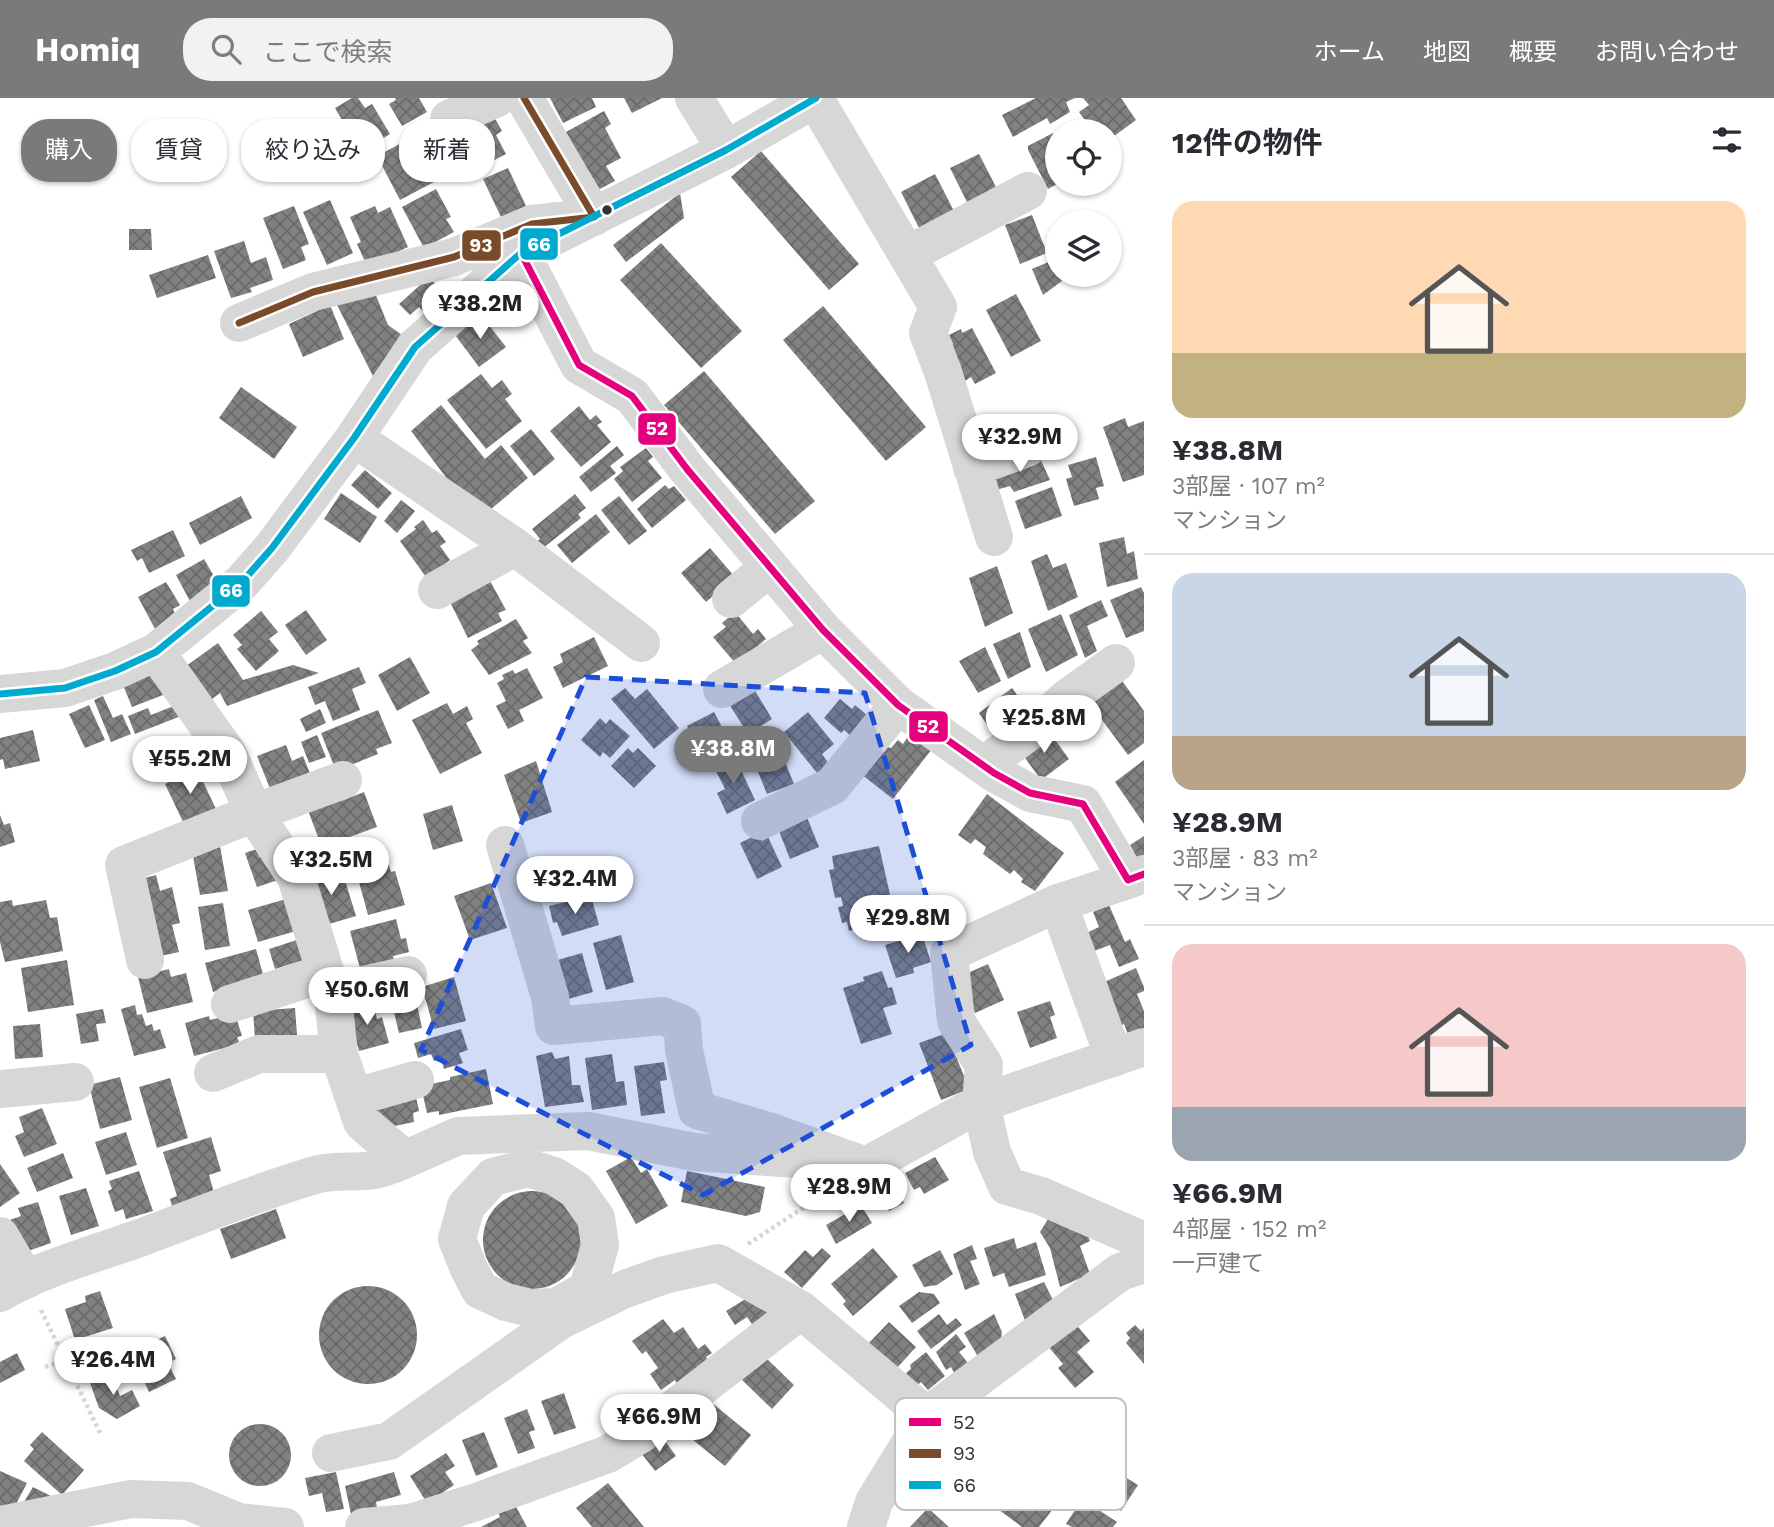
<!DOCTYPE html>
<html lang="ja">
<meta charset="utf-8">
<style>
body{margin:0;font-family:"Work Sans","Noto Sans JP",sans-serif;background:#f2f2f3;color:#2b2b33;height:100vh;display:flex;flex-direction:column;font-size:26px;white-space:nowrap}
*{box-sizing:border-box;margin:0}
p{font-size:23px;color:#7c7c81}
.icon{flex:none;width:38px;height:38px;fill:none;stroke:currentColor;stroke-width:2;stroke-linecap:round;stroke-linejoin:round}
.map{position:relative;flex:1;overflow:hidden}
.panel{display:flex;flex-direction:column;background:#fff;width:630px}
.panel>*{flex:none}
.top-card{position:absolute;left:21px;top:21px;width:665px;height:63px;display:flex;gap:14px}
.controls{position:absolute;left:1045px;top:21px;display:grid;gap:14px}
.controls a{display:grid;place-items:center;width:77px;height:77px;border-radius:50%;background:#fff;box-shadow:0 2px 5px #0004;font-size:35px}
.price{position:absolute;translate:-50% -60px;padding:0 16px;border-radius:24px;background:#fff;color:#222;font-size:23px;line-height:46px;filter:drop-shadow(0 2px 4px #0008)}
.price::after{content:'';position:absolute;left:50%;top:42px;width:21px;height:16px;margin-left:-10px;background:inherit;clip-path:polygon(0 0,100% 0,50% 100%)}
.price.current{background:#7a7a7a;color:#fff}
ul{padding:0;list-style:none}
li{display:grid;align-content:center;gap:14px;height:371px;padding:0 28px}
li+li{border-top:2px solid #e1e1e2}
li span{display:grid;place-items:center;height:217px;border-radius:21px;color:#555}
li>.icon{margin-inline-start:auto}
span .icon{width:126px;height:126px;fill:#fffc;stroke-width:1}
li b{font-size:30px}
h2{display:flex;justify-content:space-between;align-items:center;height:84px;padding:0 28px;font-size:30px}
.chip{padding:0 24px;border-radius:28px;background:#fff;box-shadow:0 2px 5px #0004;font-size:24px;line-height:63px}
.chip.current{background:#7a7a7a;color:#fff}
header{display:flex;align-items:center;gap:42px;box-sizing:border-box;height:98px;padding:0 35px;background:#7a7a7a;color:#fff}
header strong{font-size:33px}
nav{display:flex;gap:38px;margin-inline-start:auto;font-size:24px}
.search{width:490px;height:63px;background:#f2f2f3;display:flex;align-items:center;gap:18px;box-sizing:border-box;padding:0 24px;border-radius:28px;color:#7c7c81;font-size:26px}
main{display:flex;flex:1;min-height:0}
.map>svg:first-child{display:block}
</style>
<header>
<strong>Homiq</strong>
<div class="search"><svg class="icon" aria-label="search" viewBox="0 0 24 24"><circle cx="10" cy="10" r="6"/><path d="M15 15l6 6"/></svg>ここで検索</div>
<nav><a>ホーム</a><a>地図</a><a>概要</a><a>お問い合わせ</a></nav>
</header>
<main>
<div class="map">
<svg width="1144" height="1429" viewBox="0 0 1144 1429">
<defs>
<pattern id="building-cross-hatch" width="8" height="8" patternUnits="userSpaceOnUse" patternTransform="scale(1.75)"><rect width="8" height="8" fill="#818181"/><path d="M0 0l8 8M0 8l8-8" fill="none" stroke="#6a6a6a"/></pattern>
</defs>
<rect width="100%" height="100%" fill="#fff"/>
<path fill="url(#building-cross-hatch)" d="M352,0H358L365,10L372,6L390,36L361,54L335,10Z
M395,0H419L427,14L402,28L389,6L396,2Z
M550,0H592L596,9L563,25Z
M624,0H662L632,15Z
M1036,0H1075L1066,4L1070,14L1050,26L1047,20L1013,39L1002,17Z
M1083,0H1121L1136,22L1110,41V33H1084L1090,29L1079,14L1089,7Z
M491,13L502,33L496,37L506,56L477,71L456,31Z
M604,13L611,26L605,30L621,60L606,68L615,83L598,92L566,34Z
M1053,35L1057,43V86L1048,91L1028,52V48Z
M411,40L434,84L400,102L377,58Z
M761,53L859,166L829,192L731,79Z
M979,56L999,95L970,110L950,70Z
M508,70L526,108L501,119L483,81Z
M935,76L956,117L921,134L901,94Z
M436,91L451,119L446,121L454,134L424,150L402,109Z
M680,95L684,120L626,164L613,147Z
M330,102L353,155L327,167L303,114Z
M294,108L309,146L301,149L306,162L283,171L263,120Z
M375,108L378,115L390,109L408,149L367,168L357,146L361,144L350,119Z
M1032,117L1047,155L1020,166L1005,127Z
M129,131H151L152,152H129Z
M244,143L251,165L266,159L273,182L250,190L252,194L231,200L214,153Z
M661,145L742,233L701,270L620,182Z
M208,157L216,180L157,200L149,177Z
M1053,162L1057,177H1059L1062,183L1043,197L1032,171Z
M429,179L444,195L424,214L419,209L410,217L399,206Z
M375,195L388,227L402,237L374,280L337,207Z
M1016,196L1041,243L1011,259L986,212Z
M330,207L344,241L303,259L289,226Z
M823,208L926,329L886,363L783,242Z
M481,217L506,249L479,269L455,237Z
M972,230L996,275L975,286L971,279L965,283L947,249L953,246L949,237L961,231L962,235Z
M704,273L815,403L775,436L664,307Z
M481,276L492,290L502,282L512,296L505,301L522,323L486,351L447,302Z
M241,289L297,329L274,361L219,320Z
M441,307L485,361L501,347L528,380L484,417L448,382L411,333Z
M579,308L590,322L596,317L602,324L597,327L611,344L581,369L550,333Z
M1125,320L1128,329L1144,323V377L1123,384L1103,329Z
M1001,327L1007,348L985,355L978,335Z
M531,331L555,361L534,378L510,348Z
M617,348L624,357L610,368L616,375L591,394L579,379Z
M646,350L653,359L648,363L662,380L632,404L614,381L623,373L620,369Z
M1038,356L1050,382L1014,394L1010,388L996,392L989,373Z
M1096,359L1104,388L1096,390L1099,401L1074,408L1066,381L1072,379L1068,367Z
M365,372L392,395L378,411L351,387Z
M665,387L669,391L674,388L686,402L652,430L637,411Z
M1052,389L1062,418L1025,431L1015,403Z
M341,395L377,419L360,445L324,421Z
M575,396L586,410L578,416L581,420L538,454L533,447L540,441L532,431Z
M241,398L252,420L200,447L189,425Z
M619,398L647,433L629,447L601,412Z
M401,402L415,413L397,435L384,423Z
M596,416L610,434L572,465L557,447Z
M423,422L432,435L437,432L446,444L440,448L450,462L426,479L400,443L416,431L414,429Z
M173,432L185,458L149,475L142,460L137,463L131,452Z
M1124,439L1127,456L1134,453L1138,481L1107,489L1099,445Z
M710,450L735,479L706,504L681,475Z
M1047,456L1053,470L1066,465L1078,499L1048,513L1031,463Z
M204,461L219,487L190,503L176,477Z
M997,468L1013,515L985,529L969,480Z
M489,481L506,512L498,515L502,523L468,540L450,504Z
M166,484L180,507L173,511L177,520L155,531L138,499Z
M1141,489L1144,495V533L1126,540L1110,502Z
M1101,502L1108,518L1087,528L1097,553L1085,560L1069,517Z
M306,512L327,542L306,557L285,527Z
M261,513L278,534L269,541L279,553L256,573L237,551L242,547L233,537Z
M735,514L753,536L758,531L766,541L736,566L713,539L726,529L722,525Z
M1061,516L1078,557L1046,574L1028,531Z
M516,521L528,540L523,543L532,555L489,577L471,552L479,546L477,543Z
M1020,534L1031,569L1008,581L993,546Z
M594,539L608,568L563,590L553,569L563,564L560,556Z
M218,545L243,582L293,567L319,575L227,608L220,595L208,604L182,571Z
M985,549L1001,583L978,595L959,563Z
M410,559L430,595L397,613L378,577Z
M359,569L366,585L352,591L360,612L333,623L325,603L315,607L308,589Z
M527,570L543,600L519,612L524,623L508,631L496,608L506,603L497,585L504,581L502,577L513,572L515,576Z
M154,575L163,597L132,609L123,587Z
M1120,580L1144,613V645L1128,657L1088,603Z
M625,590L635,601L647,591L679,630L654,651L611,601Z
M1012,590L1026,609L992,634L979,615Z
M754,591L772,621L748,636L729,606Z
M103,598L113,620L122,616L131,636L111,644L94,602Z
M840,601L852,611L855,607L873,622L851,638L844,632L841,635L824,620Z
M447,605L453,616L467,608L473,621L466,625L482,655L440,676L412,622Z
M89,607L105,642L85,650L69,616Z
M176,607L181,618L135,636L128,618L148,610L151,617Z
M320,611L326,625L306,634L300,621Z
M378,612L392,645L376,651L378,656L336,673L321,635Z
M714,614L731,646L704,660L687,628Z
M808,614L834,646L822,656L829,666L817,675L784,634Z
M600,620L606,626L610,621L630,638L610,660L603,654L600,659L581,642Z
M33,632L40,663L5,671L3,661L0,662V640Z
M1048,632L1069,661L1041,682L1020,653Z
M911,634L932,651L893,701L861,676L884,648L891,650L898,642L903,646Z
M317,637L326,659L309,665L301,644Z
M775,639L794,686L767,696L748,649Z
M286,647L292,663L303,658L313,683L273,698L257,658Z
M628,650L633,655L638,650L656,668L634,690L611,668Z
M735,659L755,702L727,716L717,695L725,691L714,669Z
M1144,662V726L1115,684Z
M536,663L552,714L521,725L504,677Z
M197,671L216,711L184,726L165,686Z
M364,694L377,729L322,749L307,710L341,703Z
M987,696L1064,755L1035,793L1021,784L1023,781L1014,772L1010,776L983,756L986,749L975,741L971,746L958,737Z
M452,707L463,743L433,752L423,716Z
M0,717L4,727L10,725L15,744L0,749Z
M806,717L819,749L790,761L777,728Z
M758,736L762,743L768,739L782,769L757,781L740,745Z
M1144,738V763L1140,765L1130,747Z
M220,748L228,793L200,797L192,753Z
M879,748L896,823L849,833L847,824L842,825L838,809L843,808L841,799L835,800L829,772L834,771L832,758Z
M257,751L259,759L268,756L278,782L257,789L245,755Z
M387,761L391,774L395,773L405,807L368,817L356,773L366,771L365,767Z
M339,763L356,818L319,829L306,786L330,779L327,767Z
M156,777L160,793L172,789L180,825L172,827L179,854L156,859L137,782Z
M491,785L507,830L470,842L454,798Z
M591,798L599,827L562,838L557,824L553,825L549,808Z
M286,801L296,833L258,844L248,812Z
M12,802L13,808L46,802L50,820L57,819L63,853L5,864L0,844V804Z
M223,805L230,848L205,852L198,809Z
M1109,807L1125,844L1130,841L1139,861L1119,869L1110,847L1089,855L1082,837L1099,829L1093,814Z
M396,821L401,841L406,840L409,854L393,858L395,865L361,874L350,833Z
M922,836L931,864L913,870L914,875L896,880L885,847Z
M621,837L634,884L606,892L593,845Z
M303,840L310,860L275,871L269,851Z
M256,851L264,880L213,894L205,865Z
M582,855L593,894L565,902L554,863Z
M67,862L74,907L28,914L21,870Z
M988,866L1004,902L975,915L961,878Z
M1136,870L1144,889V893L1137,896L1144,913V933L1129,939L1124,926L1120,928L1102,885Z
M169,871L171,879L186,875L193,904L147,915L138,879Z
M882,873L888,890L892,889L897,906L883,910L892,936L861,946L843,890L864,883L863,879Z
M454,879L466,923L434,931L422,889Z
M415,897L422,930L399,935L391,902Z
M1050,903L1055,917L1050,919L1057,940L1030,950L1017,914Z
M373,904L377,921L382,919L389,945L359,953L347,910Z
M135,907L137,917L142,916L146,928L152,926L154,933L160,931L166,950L134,958L121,911Z
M295,910L297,937L255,940L253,913Z
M103,911L106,925L96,926L99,943L81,946L76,916Z
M230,917L237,922L242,938L237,939L240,946L194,958L185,925L209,918L210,922Z
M40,926L43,959L15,961L13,928Z
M461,931L468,952L459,955L463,965L444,971L441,961L434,963L431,956L418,960L414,945Z
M947,935L969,991L941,1002L919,945Z
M552,954L555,961L569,958L572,987H580L584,1004L545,1009L536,958Z
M612,956L616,984L624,983L627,1007L592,1012L585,960Z
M664,964L667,982L660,983L665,1015L641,1018L634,968Z
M486,971L493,1006L439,1017V1013L427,1015L422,993L432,991L431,986L450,982V979Z
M120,979L132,1022L100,1031L89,987Z
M170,980L188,1040L157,1050L139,989Z
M416,999L419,1013L413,1015L414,1024L380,1031L375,1007Z
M42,1010L57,1046L24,1059L15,1038L24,1034L19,1019Z
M126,1034L137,1067L106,1077L95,1044Z
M211,1039L221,1073L209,1077L215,1098L173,1111L170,1101L177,1098L163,1054Z
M63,1055L73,1080L37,1094L27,1070Z
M631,1059L641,1075L647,1071L668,1108L636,1126L606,1073Z
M935,1059L949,1082L924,1096L920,1089L914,1092L905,1075Z
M0,1066L20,1095L0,1109Z
M139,1073L153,1113L126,1121L123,1111L115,1114L108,1093L112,1091L109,1083Z
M687,1073L765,1089L760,1114L746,1118L681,1104Z
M892,1084L904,1105L889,1113L878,1093Z
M86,1090L99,1128L71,1137L59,1098Z
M483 1142a49 49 0 1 1 98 0a49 49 0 1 1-98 0Z
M38,1104L51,1145L25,1154L10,1122L21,1118L18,1110Z
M861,1107L872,1125L836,1146L826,1127Z
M276,1111L286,1140L231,1161L220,1131Z
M1061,1117L1070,1132L1083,1125L1090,1143L1080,1148L1090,1176L1060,1189L1050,1150L1040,1134L1050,1118Z
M1014,1140L1017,1151L1036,1144L1046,1177L1009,1189L1004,1175L993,1179L984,1150Z
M972,1147L977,1161L970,1163L980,1186L965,1192L953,1156Z
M822,1150L831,1158L802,1190L784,1174L805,1152L813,1159Z
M873,1150L898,1179L853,1218L843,1206L846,1203L831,1186Z
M940,1152L953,1176L937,1187L924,1189L912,1167Z
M1044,1184L1054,1204L1026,1225L1015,1196Z
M319 1237a49 49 0 1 1 98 0a49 49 0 1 1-98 0Z
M100,1193L113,1230L75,1242L65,1211L86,1204L85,1198Z
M919,1194L934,1196L940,1205L912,1225L899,1208Z
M744,1202L756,1203L772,1218L754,1229L747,1219L735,1227L726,1213Z
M939,1216L947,1227L956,1220L962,1227L931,1251L917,1233Z
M994,1216L1002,1234L1000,1249L980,1262L964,1235Z
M663,1221L674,1235L683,1229L698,1251L705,1246L712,1255L706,1259L709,1264L680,1291L675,1282L661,1292L650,1276L658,1270L646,1253L642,1256L632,1243Z
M889,1224L916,1249L896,1271L868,1246Z
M1074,1224L1090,1243L1077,1254L1094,1274L1075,1290L1058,1270L1063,1266L1047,1247Z
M1135,1227L1141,1233L1144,1230V1266L1126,1245L1130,1240L1126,1235Z
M956,1236L966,1249L959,1254L972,1270L957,1280L951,1269L946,1272L936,1254Z
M165,1238L176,1261L168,1265L176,1281L149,1294L138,1270L133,1272L126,1257Z
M926,1254L945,1278L928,1292L921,1284L916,1288L906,1275L911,1271L910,1267Z
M17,1255L25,1272L0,1285V1264Z
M764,1258L794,1287L772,1311L742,1282Z
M110,1274L120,1298L132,1292L140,1308L117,1321L99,1310L90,1285Z
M564,1295L576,1330L554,1337L541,1303Z
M711,1304L751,1337L725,1368L693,1342L702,1331L695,1325Z
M527,1311L535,1332L529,1334L535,1350L518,1356L504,1320Z
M229 1357a31 31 0 1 1 62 0a31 31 0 1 1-62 0Z
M953,1331L1056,1407L1039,1429H1022L930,1361Z
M42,1334L84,1372L62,1397L24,1363L34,1351L30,1347Z
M484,1334L498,1369L476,1378L462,1342Z
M662,1339L676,1358L655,1373L641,1355Z
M446,1355L455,1368L445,1374L454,1387L427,1405L410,1378Z
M1107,1368L1138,1387L1121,1413L1091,1394Z
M0,1373L27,1385L14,1410L0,1411Z
M336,1374L344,1411L326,1414L322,1395L309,1398L305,1380Z
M394,1374L401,1397L376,1404L378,1415L351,1416L345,1388Z
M608,1385L644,1429H592L576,1410Z
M33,1389L51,1398L21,1409Z
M1082,1401L1117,1424L1113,1429H1072L1066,1426Z
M514,1405L527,1429H481L500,1419L498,1414Z
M928,1410L949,1429H910Z"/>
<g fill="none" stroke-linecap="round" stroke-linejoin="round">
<path stroke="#d6d6d6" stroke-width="4.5" stroke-dasharray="3.5 3.5" stroke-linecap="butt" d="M748,1146L829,1093
M41,1212L101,1337
M45,1269L96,1251"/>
<path stroke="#d7d7d7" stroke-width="38" d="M694,0L726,52
M815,1L938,209L928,235L943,274L994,439
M449,21L497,0
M521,155L579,267L632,298L687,371L823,532L898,607L994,675L1030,695L1083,706L1128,782L1144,776
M907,157L1028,93
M239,225L313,194L454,159L532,126L594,119L524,0
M354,340L515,449L641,545
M972,370L1027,350
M437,492L515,449
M731,501L770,469
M722,591L823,532
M0,596L65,590L115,573L156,554L242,484L272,450L354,340L415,249L521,155L726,52L816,0
M984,667L1034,630L1066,601L1116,565
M760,723L832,688L898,607
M505,747L550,899L554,928L663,918L682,926L684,952L697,1012L768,1033L866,1068L981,1005L1144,949
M1128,782L1058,805L949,855L956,923L984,967L981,1005L992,1054L1007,1088L1041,1098L1144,1143
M1058,805L1114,960
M145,862L124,767L254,715L343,682
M331,894L408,877
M230,906L325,875
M213,975L259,956H339
M0,991L75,984
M355,999L415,982
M395,1066L458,1038L588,1033L694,1054L812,1062
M0,1138L26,1182
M0,1195C35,1173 94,1156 134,1142C194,1120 254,1095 315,1077C342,1069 381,1081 402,1059L362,1024L339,956L333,899L296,779L254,715L228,656L156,554
M556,1209L588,1191L600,1147L596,1120L576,1092L554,1078L528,1070L493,1079L466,1108L457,1141L469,1171L480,1192L506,1204L530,1210L556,1209L561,1222
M331,1355L389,1343L561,1222L625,1191L664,1177L718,1165L801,1212L927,1318
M0,1427L131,1401L188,1403L239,1424L285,1429
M364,1429L410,1425L476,1404L608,1356L641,1336L801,1212
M866,1429L874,1404L927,1318L1120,1174L1144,1166"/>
<defs>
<path id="bus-1" d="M521,155L579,267L632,298L687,371L823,532L898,607L994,675L1030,695L1083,706L1128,782L1144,776"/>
<path id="bus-2" d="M239,225L313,194L454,159L532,126L594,119L524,0"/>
<path id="bus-3" d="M0,596L65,590L115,573L156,554L242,484L272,450L354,340L415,249L521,155L726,52L816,0"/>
</defs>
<use href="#bus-1" stroke="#fff" stroke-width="12"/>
<use href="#bus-2" stroke="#fff" stroke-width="12"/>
<use href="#bus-3" stroke="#fff" stroke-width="12"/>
<use href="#bus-1" stroke="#e5007d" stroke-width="7"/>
<use href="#bus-2" stroke="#7a4b2a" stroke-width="7"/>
<use href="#bus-3" stroke="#00a9ce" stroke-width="7"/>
</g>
<path fill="#1d4ed8" fill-opacity="0.2" stroke="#1d4ed8" stroke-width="5" stroke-dasharray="14 9" stroke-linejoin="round" d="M586,579L865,595L971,947L703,1097L421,952Z"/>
<circle fill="#333" stroke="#fff" stroke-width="2.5" cx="607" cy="112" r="6"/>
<rect x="895" y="1300" width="231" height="112" rx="10" fill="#fff" stroke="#c2c2c2" stroke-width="2"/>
<rect x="909" y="1320" width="32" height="8" fill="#e5007d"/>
<rect x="909" y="1351" width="32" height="9" fill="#7a4b2a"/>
<rect x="909" y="1383" width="32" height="8" fill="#00a9ce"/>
<g font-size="19" fill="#333">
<text x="953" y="1331">52</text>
<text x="953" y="1362">93</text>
<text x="953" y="1394">66</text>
</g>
<g stroke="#fff" stroke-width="2.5">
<rect x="519" y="129" width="40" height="34" rx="7" fill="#00a9ce"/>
<rect x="461" y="131" width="41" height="33" rx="7" fill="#7a4b2a"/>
<rect x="637" y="314" width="40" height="34" rx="7" fill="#e5007d"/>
<rect x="211" y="476" width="40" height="34" rx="7" fill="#00a9ce"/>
<rect x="908" y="612" width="41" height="33" rx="7" fill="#e5007d"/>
</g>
<g font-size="19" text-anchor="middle" font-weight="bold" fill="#fff">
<text x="539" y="153">66</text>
<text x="481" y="154">93</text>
<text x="657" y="337">52</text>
<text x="231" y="499">66</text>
<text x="928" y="635">52</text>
</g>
</svg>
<div class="controls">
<a><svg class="icon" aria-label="locate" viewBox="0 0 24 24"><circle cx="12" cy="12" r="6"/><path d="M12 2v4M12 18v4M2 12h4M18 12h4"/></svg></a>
<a><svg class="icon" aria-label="layers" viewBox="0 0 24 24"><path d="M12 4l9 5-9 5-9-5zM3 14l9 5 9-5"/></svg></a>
</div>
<b class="price" style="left:480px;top:243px">¥38.2M</b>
<b class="price" style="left:1020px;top:376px">¥32.9M</b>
<b class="price" style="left:1044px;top:657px">¥25.8M</b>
<b class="price current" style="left:733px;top:688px">¥38.8M</b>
<b class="price" style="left:190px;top:698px">¥55.2M</b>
<b class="price" style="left:331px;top:799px">¥32.5M</b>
<b class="price" style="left:575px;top:818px">¥32.4M</b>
<b class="price" style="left:908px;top:857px">¥29.8M</b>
<b class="price" style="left:367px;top:929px">¥50.6M</b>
<b class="price" style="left:849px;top:1126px">¥28.9M</b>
<b class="price" style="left:113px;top:1299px">¥26.4M</b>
<b class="price" style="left:659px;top:1356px">¥66.9M</b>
<div class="top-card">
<a class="chip current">購入</a>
<a class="chip">賃貸</a>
<a class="chip">絞り込み</a>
<a class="chip">新着</a>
</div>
</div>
<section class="panel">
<h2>12件の物件<svg class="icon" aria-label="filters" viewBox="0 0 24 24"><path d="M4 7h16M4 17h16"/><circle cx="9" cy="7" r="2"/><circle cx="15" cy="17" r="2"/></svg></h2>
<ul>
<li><span style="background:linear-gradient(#ffd9b3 70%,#c2b280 0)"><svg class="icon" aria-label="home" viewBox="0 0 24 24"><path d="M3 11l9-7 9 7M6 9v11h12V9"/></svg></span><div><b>¥38.8M</b><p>3部屋 · 107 m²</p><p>マンション</p></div></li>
<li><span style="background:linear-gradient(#c9d6e8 75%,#b9a48a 0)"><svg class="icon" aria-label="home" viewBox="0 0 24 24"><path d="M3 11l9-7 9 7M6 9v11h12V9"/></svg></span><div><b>¥28.9M</b><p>3部屋 · 83 m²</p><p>マンション</p></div></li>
<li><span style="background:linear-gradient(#f6c9c9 75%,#9aa5b1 0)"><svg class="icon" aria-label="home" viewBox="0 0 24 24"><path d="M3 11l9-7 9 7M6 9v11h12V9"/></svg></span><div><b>¥66.9M</b><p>4部屋 · 152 m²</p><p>一戸建て</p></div></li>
</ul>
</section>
</main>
